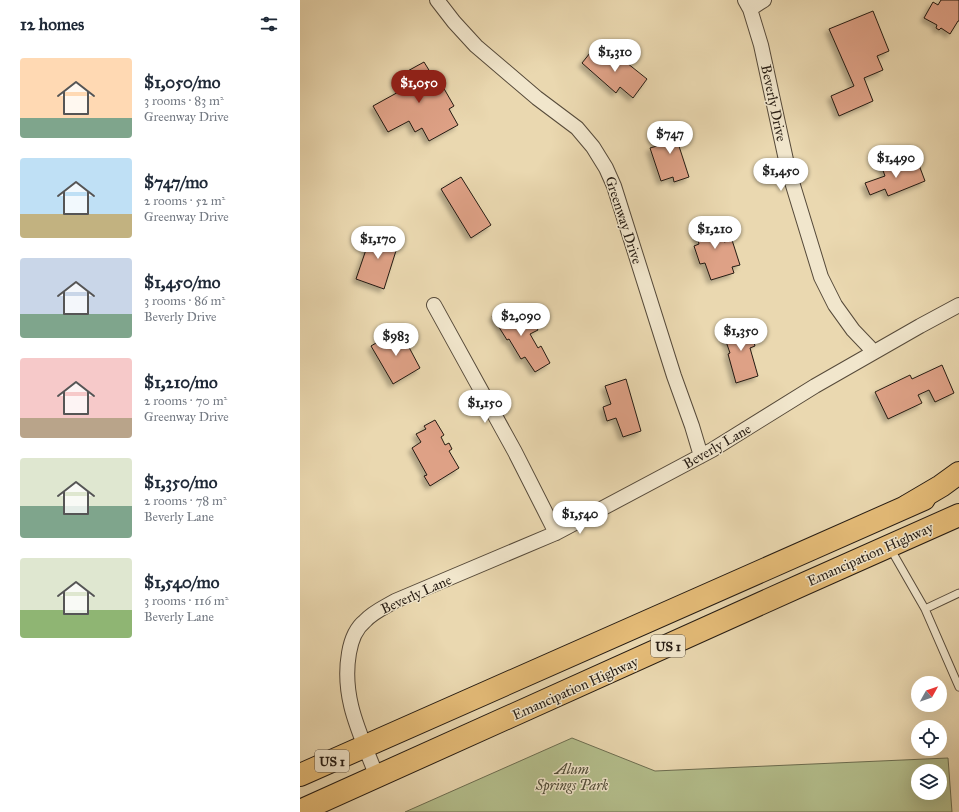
<!DOCTYPE html>
<meta charset="utf-8">
<style>
body{margin:0;font-family:"IM FELL Great Primer",serif;background:#f6f6f7;color:#1f2937;height:100vh;display:flex;flex-direction:column;font-size:15px;white-space:nowrap}
*{box-sizing:border-box;margin:0}
p{font-size:13px;color:#747a83}
.icon{flex:none;width:22px;height:22px;fill:none;stroke:currentColor;stroke-width:2;stroke-linecap:round;stroke-linejoin:round}
.map{position:relative;flex:1;overflow:hidden}
.sheet{display:flex;flex-direction:column;background:#fff;width:300px}
.sheet>*{flex:none}
.needle{width:26px;rotate:50deg}
.controls{position:absolute;left:611px;top:676px;display:grid;gap:8px}
.controls a{display:grid;place-items:center;width:36px;height:36px;border-radius:50%;background:#fff;box-shadow:0 4px 16px #0002;font-size:20px}
.price{position:absolute;translate:-50% -34px;padding:0 9px;border-radius:14px;background:#fff;color:#222;font-size:13px;line-height:26px;filter:drop-shadow(0 1px 2px #0008)}
.price::after{content:'';position:absolute;left:50%;top:24px;width:12px;height:9px;margin-left:-6px;background:inherit;clip-path:polygon(0 0,100% 0,50% 100%)}
.price.selected{background:#8f2418;color:#fff}
ul{padding:0;list-style:none}
li{display:flex;align-items:center;gap:12px;height:100px;padding:0 20px}
li span{display:grid;place-items:center;flex:none;width:112px;height:80px;border-radius:4px;color:#555}
li>.icon{margin-inline-start:auto}
span .icon{width:48px;height:48px;fill:#fffc;stroke-width:1}
li b{font-size:17px}
h2{display:flex;justify-content:space-between;align-items:center;height:48px;padding:0 20px;font-size:17px}
main{display:flex;flex:1;min-height:0}
.map>svg:first-child{display:block}
</style>
<main>
<section class="sheet">
<h2>12 homes<svg class="icon" aria-label="filters" viewBox="0 0 24 24"><path d="M4 7h16M4 17h16"/><circle cx="9" cy="7" r="2"/><circle cx="15" cy="17" r="2"/></svg></h2>
<ul>
<li><span style="background:linear-gradient(#ffd9b3 75%,#7fa58c 0)"><svg class="icon" aria-label="home" viewBox="0 0 24 24"><path d="M3 11l9-7 9 7M6 9v11h12V9"/></svg></span><div><b>$1,050/mo</b><p>3 rooms · 83 m²</p><p>Greenway Drive</p></div></li>
<li><span style="background:linear-gradient(#bfe0f5 70%,#c2b280 0)"><svg class="icon" aria-label="home" viewBox="0 0 24 24"><path d="M3 11l9-7 9 7M6 9v11h12V9"/></svg></span><div><b>$747/mo</b><p>2 rooms · 52 m²</p><p>Greenway Drive</p></div></li>
<li><span style="background:linear-gradient(#c9d6e8 70%,#7fa58c 0)"><svg class="icon" aria-label="home" viewBox="0 0 24 24"><path d="M3 11l9-7 9 7M6 9v11h12V9"/></svg></span><div><b>$1,450/mo</b><p>3 rooms · 86 m²</p><p>Beverly Drive</p></div></li>
<li><span style="background:linear-gradient(#f6c9c9 75%,#b9a48a 0)"><svg class="icon" aria-label="home" viewBox="0 0 24 24"><path d="M3 11l9-7 9 7M6 9v11h12V9"/></svg></span><div><b>$1,210/mo</b><p>2 rooms · 70 m²</p><p>Greenway Drive</p></div></li>
<li><span style="background:linear-gradient(#dfe7d0 60%,#7fa58c 0)"><svg class="icon" aria-label="home" viewBox="0 0 24 24"><path d="M3 11l9-7 9 7M6 9v11h12V9"/></svg></span><div><b>$1,350/mo</b><p>2 rooms · 78 m²</p><p>Beverly Lane</p></div></li>
<li><span style="background:linear-gradient(#dfe7d0 65%,#8fb573 0)"><svg class="icon" aria-label="home" viewBox="0 0 24 24"><path d="M3 11l9-7 9 7M6 9v11h12V9"/></svg></span><div><b>$1,540/mo</b><p>3 rooms · 116 m²</p><p>Beverly Lane</p></div></li>
</ul>
</section>
<div class="map">
<svg width="659" height="812" viewBox="0 0 659 812">
<defs>
<filter id="shadow"><feDropShadow dx="-3.5" dy="3.5" stdDeviation="2" flood-color="#0004"/></filter>
</defs>
<rect width="100%" height="100%" fill="#ead8b0"/>
<filter id="stains"><feTurbulence type="fractalNoise" baseFrequency=".005" numOctaves="4"/><feColorMatrix values="0 0 0 0 .2 0 0 0 0 .09 0 0 0 0 .02 0 0 0 .5 -.17"/></filter>
<radialGradient id="worn" r=".72"><stop offset=".6" stop-color="#630" stop-opacity="0"/><stop offset="1" stop-color="#630" stop-opacity=".3"/></radialGradient>
<path fill="#b4bf8d" stroke="#6c6d50" fill-rule="evenodd" d="M272,738L355,771L648,758L652,812H105ZM618,771H640V793H618Z"/>
<path fill="#dea186" stroke="#251b12" filter="url(#shadow)" d="M641,0H659V21H658L650,34L641,28L639,30L636,28L637,25L624,18L633,2L638,5Z
M573,11L589,51L577,56L583,70L564,78L573,101L539,116L531,96L554,86L529,29Z
M294,48L302,54L304,53L313,60L317,55L347,79L333,98L320,87L316,93L282,63Z
M124,62L132,75L135,73L154,106L149,109L158,125L129,141L122,128L115,132L109,121L88,132L73,106L102,90L95,78Z
M381,126L385,138L377,140L389,177L374,182L373,177L361,181L350,148L357,146L353,134Z
M598,158L602,169L619,165L625,181L588,196L585,189L570,195L565,183L585,176L581,165Z
M161,177L191,225L171,238L141,189Z
M416,219L424,242L432,240L440,265L432,267L434,273L411,280L405,263L400,264L394,246L399,244L394,226Z
M80,231L100,238L84,289L56,279L70,238L77,240Z
M213,304L223,321L230,317L238,330L230,334L238,348L241,346L250,363L235,372L225,357L221,359L209,339L207,340L192,316Z
M448,322L455,346L450,348L458,376L436,383L428,354L430,353L422,330Z
M98,330L101,336H103L120,368L93,384L92,382L71,346Z
M642,365L654,393L635,402L629,390L618,395L622,403L588,419L575,392L610,375L612,379Z
M326,379L341,431L323,437L316,418L307,421L303,407L311,404L305,386Z
M135,420L144,435L141,437L145,445L149,443L152,449L149,451L159,468L130,486L124,476L127,475L112,448L121,442L116,434L126,429L124,426Z"/>
<g fill="none" stroke-linecap="round" stroke-linejoin="round">
<defs>
<path id="service" d="M590,548L625,609L659,687
M625,609L659,593"/>
<path id="minor" d="M137,0L154,22L176,46L237,98L277,128L293,147L306,168L314,186L374,376L392,426L401,456
M445,0L450,9L461,45L488,169L521,277L535,305L553,330L574,352
M450,9L464,0
M134,305L215,452L256,533
M77,777C61,735 41,699 49,653C51,641 55,629 65,621C73,612 85,607 95,601L256,533L412,450L515,386L620,326L659,305"/>
<path id="primary" d="M0,775L624,499
M0,811L504,584L659,515"/>
<path id="trunk" d="M607,506L641,486L659,473"/>
</defs>
<use href="#service" stroke="#564a3a" stroke-width="9"/>
<use href="#minor" stroke="#564a3a" stroke-width="16"/>
<use href="#primary" stroke="#251b12" stroke-width="24"/>
<use href="#trunk" stroke="#251b12" stroke-width="24"/>
<use href="#service" stroke="#f1e6cc" stroke-width="7"/>
<use href="#minor" stroke="#f1e6cc" stroke-width="14"/>
<use href="#primary" stroke="#e5bc78" stroke-width="22"/>
<use href="#trunk" stroke="#e5bc78" stroke-width="22"/>
</g>
<g text-anchor="middle" stroke-width="3" stroke-linejoin="round" paint-order="stroke">
<g fill="#f1e6cc" stroke="#62584a" stroke-width="1">
<rect x="351" y="635" width="34" height="22" rx="3"/>
<rect x="15" y="750" width="34" height="22" rx="3"/>
</g>
<g font-size="13" font-weight="bold" fill="#251b12">
<text x="368" y="651">US 1</text>
<text x="32" y="766">US 1</text>
</g>
<g font-size="14" fill="#251b12" stroke="#f1e6cc">
<text transform="translate(474 103) rotate(78)" y="5">Beverly Drive</text>
<text transform="translate(324 220) rotate(72)" y="5">Greenway Drive</text>
<text transform="translate(417 446) rotate(-30)" y="5">Beverly Lane</text>
<text transform="translate(570 554) rotate(-24)" y="5">Emancipation Highway</text>
<text transform="translate(116 594) rotate(-24)" y="5">Beverly Lane</text>
<text transform="translate(275 688) rotate(-24)" y="5">Emancipation Highway</text>
</g>
<g font-size="14" font-style="italic" fill="#504c37" stroke="#f1e6cc">
<text x="272" y="774">Alum<tspan x="272" dy="16">Springs Park</tspan></text>
</g>
</g>
<rect width="100%" height="100%" filter="url(#stains)"/>
<rect width="100%" height="100%" fill="url(#worn)"/>
</svg>
<div class="controls">
<a><svg class="needle" viewBox="-14 -14 28 28"><path d="M0-13l5 13h-10z" fill="#e53935"/><path d="M0 13l5-13h-10z" fill="#747a83"/></svg></a>
<a><svg class="icon" aria-label="locate" viewBox="0 0 24 24"><circle cx="12" cy="12" r="6"/><path d="M12 2v4M12 18v4M2 12h4M18 12h4"/></svg></a>
<a><svg class="icon" aria-label="layers" viewBox="0 0 24 24"><path d="M12 4l9 5-9 5-9-5zM3 14l9 5 9-5"/></svg></a>
</div>
<b class="price" style="left:315px;top:73px">$1,310</b>
<b class="price selected" style="left:119px;top:104px">$1,050</b>
<b class="price" style="left:370px;top:155px">$747</b>
<b class="price" style="left:596px;top:179px">$1,490</b>
<b class="price" style="left:481px;top:192px">$1,450</b>
<b class="price" style="left:415px;top:250px">$1,210</b>
<b class="price" style="left:78px;top:260px">$1,170</b>
<b class="price" style="left:221px;top:337px">$2,090</b>
<b class="price" style="left:441px;top:352px">$1,350</b>
<b class="price" style="left:96px;top:357px">$983</b>
<b class="price" style="left:185px;top:424px">$1,150</b>
<b class="price" style="left:280px;top:535px">$1,540</b>
</div>
</main>
